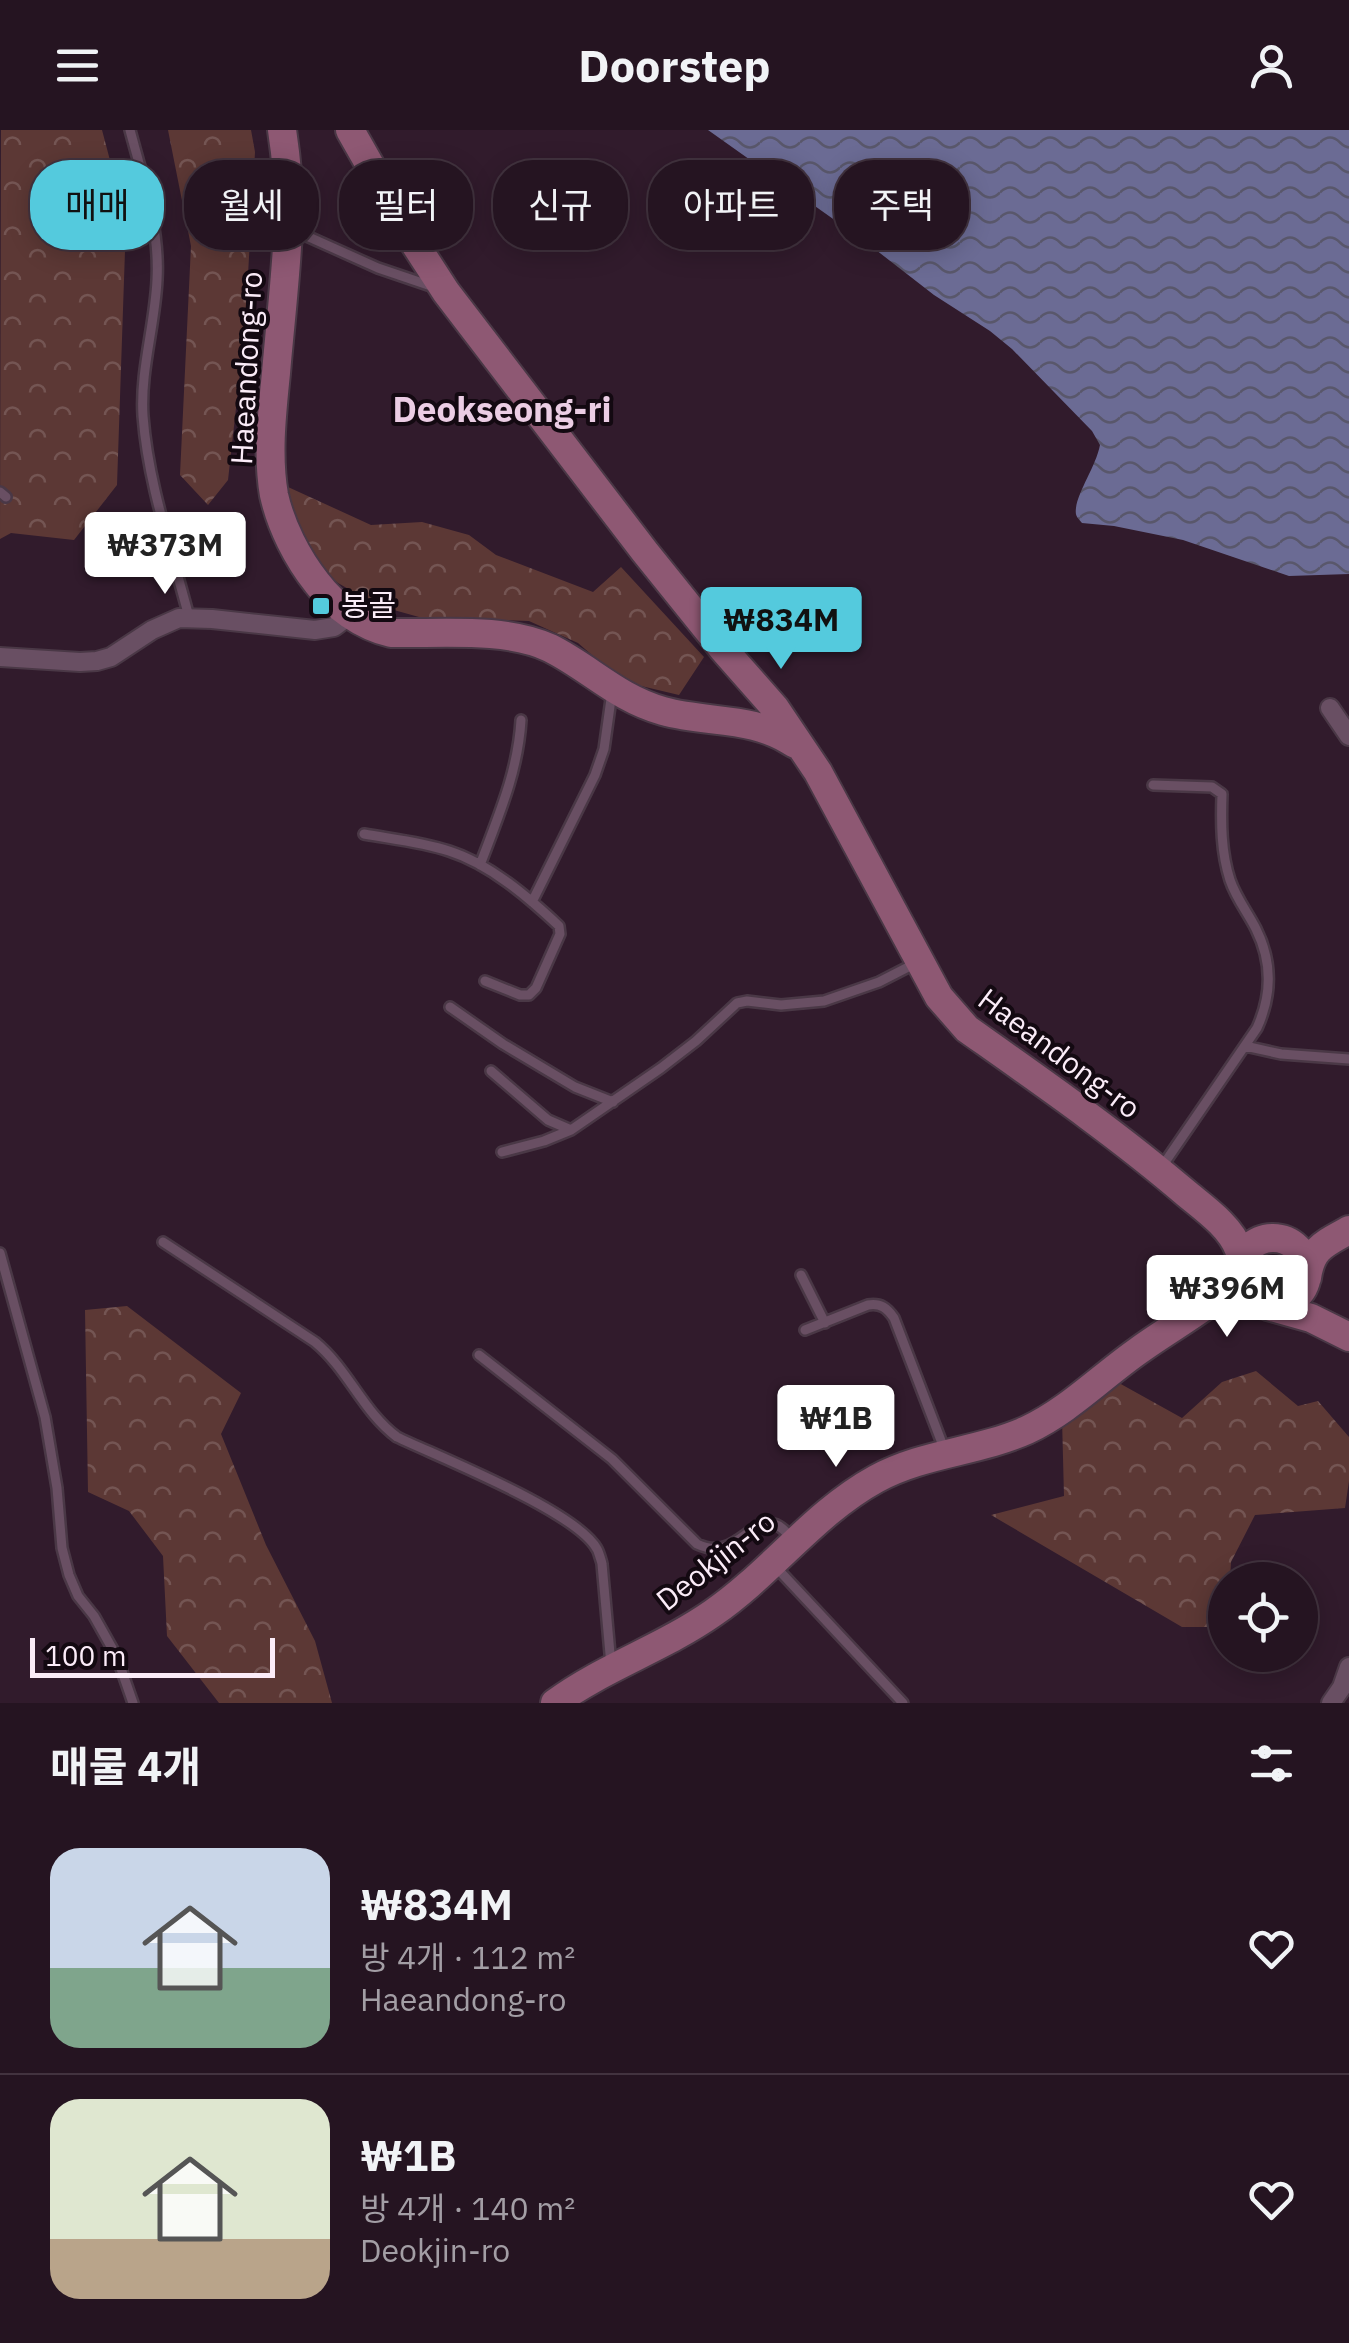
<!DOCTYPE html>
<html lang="ko">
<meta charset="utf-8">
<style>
body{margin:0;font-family:"IBM Plex Sans","Noto Sans KR",sans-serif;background:#31212e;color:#f1f3f6;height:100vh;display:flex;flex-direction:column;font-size:38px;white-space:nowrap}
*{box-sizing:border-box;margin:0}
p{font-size:32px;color:#a39ea5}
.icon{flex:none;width:55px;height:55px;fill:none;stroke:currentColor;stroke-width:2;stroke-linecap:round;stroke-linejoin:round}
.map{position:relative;height:1573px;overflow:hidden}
.panel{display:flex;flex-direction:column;background:#251421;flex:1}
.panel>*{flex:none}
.top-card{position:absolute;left:30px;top:30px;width:1290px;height:90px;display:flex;gap:20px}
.controls{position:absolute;left:1208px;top:1432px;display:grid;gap:20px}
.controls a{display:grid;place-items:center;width:110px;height:110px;border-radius:50%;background:#251421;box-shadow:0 5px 25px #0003,0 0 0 2px #42333f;font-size:50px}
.scale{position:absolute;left:30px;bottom:25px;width:245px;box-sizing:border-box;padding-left:10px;border:5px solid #fbecf8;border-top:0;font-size:28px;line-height:35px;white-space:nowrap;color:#fbecf8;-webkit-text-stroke:8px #130911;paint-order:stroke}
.price{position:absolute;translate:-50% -85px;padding:0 22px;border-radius:10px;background:#fff;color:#222;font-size:32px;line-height:65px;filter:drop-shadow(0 2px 5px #0008)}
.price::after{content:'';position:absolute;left:50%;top:60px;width:30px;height:22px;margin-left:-15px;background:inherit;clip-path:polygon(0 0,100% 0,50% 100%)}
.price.active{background:#54cadd;color:#111}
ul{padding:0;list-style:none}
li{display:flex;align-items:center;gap:30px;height:250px;padding:0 50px}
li+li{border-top:2px solid #42333f}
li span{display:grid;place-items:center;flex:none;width:280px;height:200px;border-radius:30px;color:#555}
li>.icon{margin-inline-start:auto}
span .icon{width:120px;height:120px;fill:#fffc;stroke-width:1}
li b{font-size:42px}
h2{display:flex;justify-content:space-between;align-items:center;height:120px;padding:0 50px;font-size:42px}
.pill{padding:0 35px;border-radius:40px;background:#251421;box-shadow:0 5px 25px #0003,0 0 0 2px #42333f;font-size:35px;line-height:90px}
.pill.active{background:#54cadd;color:#111}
header{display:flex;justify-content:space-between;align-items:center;height:130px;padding:0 50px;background:#251421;font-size:45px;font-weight:700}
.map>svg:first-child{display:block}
</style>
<header><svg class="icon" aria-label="menu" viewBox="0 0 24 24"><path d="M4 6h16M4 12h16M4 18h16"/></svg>Doorstep<svg class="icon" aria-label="person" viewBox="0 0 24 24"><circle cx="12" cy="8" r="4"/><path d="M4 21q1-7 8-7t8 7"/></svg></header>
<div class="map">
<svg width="1349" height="1573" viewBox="0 0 1349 1573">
<defs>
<pattern id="forest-crowns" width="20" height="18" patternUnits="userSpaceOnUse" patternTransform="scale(2.5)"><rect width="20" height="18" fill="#5c3835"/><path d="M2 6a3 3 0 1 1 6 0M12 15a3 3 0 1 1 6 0" fill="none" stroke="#745553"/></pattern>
<pattern id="water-waves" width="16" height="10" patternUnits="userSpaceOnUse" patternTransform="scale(2.5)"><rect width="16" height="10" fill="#6b6b94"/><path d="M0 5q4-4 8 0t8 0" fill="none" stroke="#59576b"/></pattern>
</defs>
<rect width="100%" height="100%" fill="#311b2c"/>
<path fill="url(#forest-crowns)" d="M1,0H102L126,91L117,355L74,410L11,403L0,409Z
M168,0H251L255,22L245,197L228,350L208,375L180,345L191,116Z
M288,357L371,395L422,392L469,405L496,425L593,462L621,437L704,527L679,565L637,555L607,538L578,513L529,491L419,487L376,475L338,453L319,438L299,405Z
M127,1176L241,1263L221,1304L266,1415L315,1511L332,1573H219L167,1506L163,1426L129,1381L88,1362L85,1180Z
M1256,1241L1298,1276L1318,1271L1349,1307V1351L1345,1378L1255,1385L1231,1432L1230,1450H1225V1478L1215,1497H1182L991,1385L1064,1366L1062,1288L1110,1248L1182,1288L1222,1252Z"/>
<path fill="url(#water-waves)" d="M708,0H1349V444L1289,446L1183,410L1114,396L1082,393C1077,387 1075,386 1076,378C1078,361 1096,336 1100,315L1092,301L1012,219L990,201L934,165L867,113Z"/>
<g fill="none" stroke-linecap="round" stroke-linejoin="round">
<defs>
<path id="lane" d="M130,0C143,49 160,99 157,150C155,195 140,241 143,286C148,354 172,421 189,487
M291,99L378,138L434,157
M0,362L6,367
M1153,655L1212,657L1222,664C1221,693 1221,722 1230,750C1236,768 1248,783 1256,799C1272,831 1272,865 1257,898L1161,1038
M364,704C392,709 422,712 449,721C490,734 528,767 559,796L560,804L536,858L529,865H520L485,851
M480,735C498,687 518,642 521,590
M532,772L595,645L604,619L612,562
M450,877L503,914L575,957L613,972
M1245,916L1281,924L1349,929
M491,941L548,990L571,1000
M502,1022L544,1011L571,1000L661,938L696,911L737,873L747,871L781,875L824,871L879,852L916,833
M163,1112L315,1212C348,1239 363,1282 397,1307C441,1328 576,1381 597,1419C598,1420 602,1433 602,1434L611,1535
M0,1123L45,1287L57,1358L62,1418L69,1445L78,1466L94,1486L117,1527L133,1573
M801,1145L825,1193
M805,1200L868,1175C881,1173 887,1178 894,1188L945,1321
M479,1225L612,1329L697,1414C735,1432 749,1388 774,1394C782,1396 788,1404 793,1410
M774,1435L903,1573"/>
<path id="street" d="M0,527L80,532L97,531L111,527L152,500L179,488L212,489L315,500L334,497L350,485
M1330,578L1349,606
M1331,1573L1342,1557L1349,1537"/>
<path id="secondary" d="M282,0C287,33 290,66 288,99C286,147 280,195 276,243C272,283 267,325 274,365C281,396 297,428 317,453C335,477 362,496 391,503C440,504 506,497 550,518C590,538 617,568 663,581C710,594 752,585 795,614
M350,0L413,111L446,162L645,422L723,519L775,578L818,642L939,867L967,899C1042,952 1117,1004 1187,1064C1204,1078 1231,1097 1239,1120C1244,1135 1235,1150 1225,1161C1198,1183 1167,1200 1138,1221C1101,1247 1068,1281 1027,1300C978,1322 923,1323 876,1349C814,1383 771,1443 713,1483C663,1518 604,1537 555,1573
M1239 1142a34 34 0 1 1 68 0a34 34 0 1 1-68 0Z
M1307,1148C1311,1118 1324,1114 1349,1100
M1268,1176L1311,1188L1349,1207"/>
</defs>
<use href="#lane" stroke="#4a3846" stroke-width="14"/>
<use href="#street" stroke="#4a3846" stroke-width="22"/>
<use href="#secondary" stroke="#4a3846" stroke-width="32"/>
<use href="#lane" stroke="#694f63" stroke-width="9"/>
<use href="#street" stroke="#694f63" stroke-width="18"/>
<use href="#secondary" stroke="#8e5873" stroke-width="28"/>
</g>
<rect fill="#54cadd" stroke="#130911" stroke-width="4" x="311" y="466" width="20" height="20" rx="5"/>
<g text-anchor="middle" stroke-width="8" stroke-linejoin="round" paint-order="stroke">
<g font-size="30" fill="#fbecf8" stroke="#130911">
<text transform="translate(247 238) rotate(-87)" y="10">Haeandong-ro</text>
<text transform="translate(1059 924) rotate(37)" y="10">Haeandong-ro</text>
<text transform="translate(716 1431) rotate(-38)" y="10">Deokjin-ro</text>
</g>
<g font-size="30" fill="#fbecf8" stroke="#130911" text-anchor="start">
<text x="341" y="486">봉골</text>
</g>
<g font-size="35" font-weight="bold" fill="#ebcde4" stroke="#130911">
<text x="502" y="292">Deokseong-ri</text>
</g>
</g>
</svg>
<div class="controls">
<a><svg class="icon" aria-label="locate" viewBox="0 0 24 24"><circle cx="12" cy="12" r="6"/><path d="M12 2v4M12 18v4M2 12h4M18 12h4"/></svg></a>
</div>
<div class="scale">100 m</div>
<b class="price" style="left:165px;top:467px">₩373M</b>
<b class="price active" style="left:781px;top:542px">₩834M</b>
<b class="price" style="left:1227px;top:1210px">₩396M</b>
<b class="price" style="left:836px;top:1340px">₩1B</b>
<div class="top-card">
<a class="pill active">매매</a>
<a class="pill">월세</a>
<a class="pill">필터</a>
<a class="pill">신규</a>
<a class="pill">아파트</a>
<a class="pill">주택</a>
</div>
</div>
<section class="panel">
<h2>매물 4개<svg class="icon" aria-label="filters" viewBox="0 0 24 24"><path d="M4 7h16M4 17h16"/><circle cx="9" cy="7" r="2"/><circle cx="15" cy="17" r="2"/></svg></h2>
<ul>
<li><span style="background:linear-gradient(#c9d6e8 60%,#7fa58c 0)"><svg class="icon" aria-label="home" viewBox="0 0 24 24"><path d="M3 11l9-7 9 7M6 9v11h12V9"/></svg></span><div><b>₩834M</b><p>방 4개 · 112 m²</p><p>Haeandong-ro</p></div><svg class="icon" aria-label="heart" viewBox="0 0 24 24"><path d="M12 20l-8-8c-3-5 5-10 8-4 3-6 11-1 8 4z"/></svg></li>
<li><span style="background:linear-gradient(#dfe7d0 70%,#b9a48a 0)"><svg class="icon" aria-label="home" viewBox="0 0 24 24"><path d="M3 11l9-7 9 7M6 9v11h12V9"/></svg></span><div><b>₩1B</b><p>방 4개 · 140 m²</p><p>Deokjin-ro</p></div><svg class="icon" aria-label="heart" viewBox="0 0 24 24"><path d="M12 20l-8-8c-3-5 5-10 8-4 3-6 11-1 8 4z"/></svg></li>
</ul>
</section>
